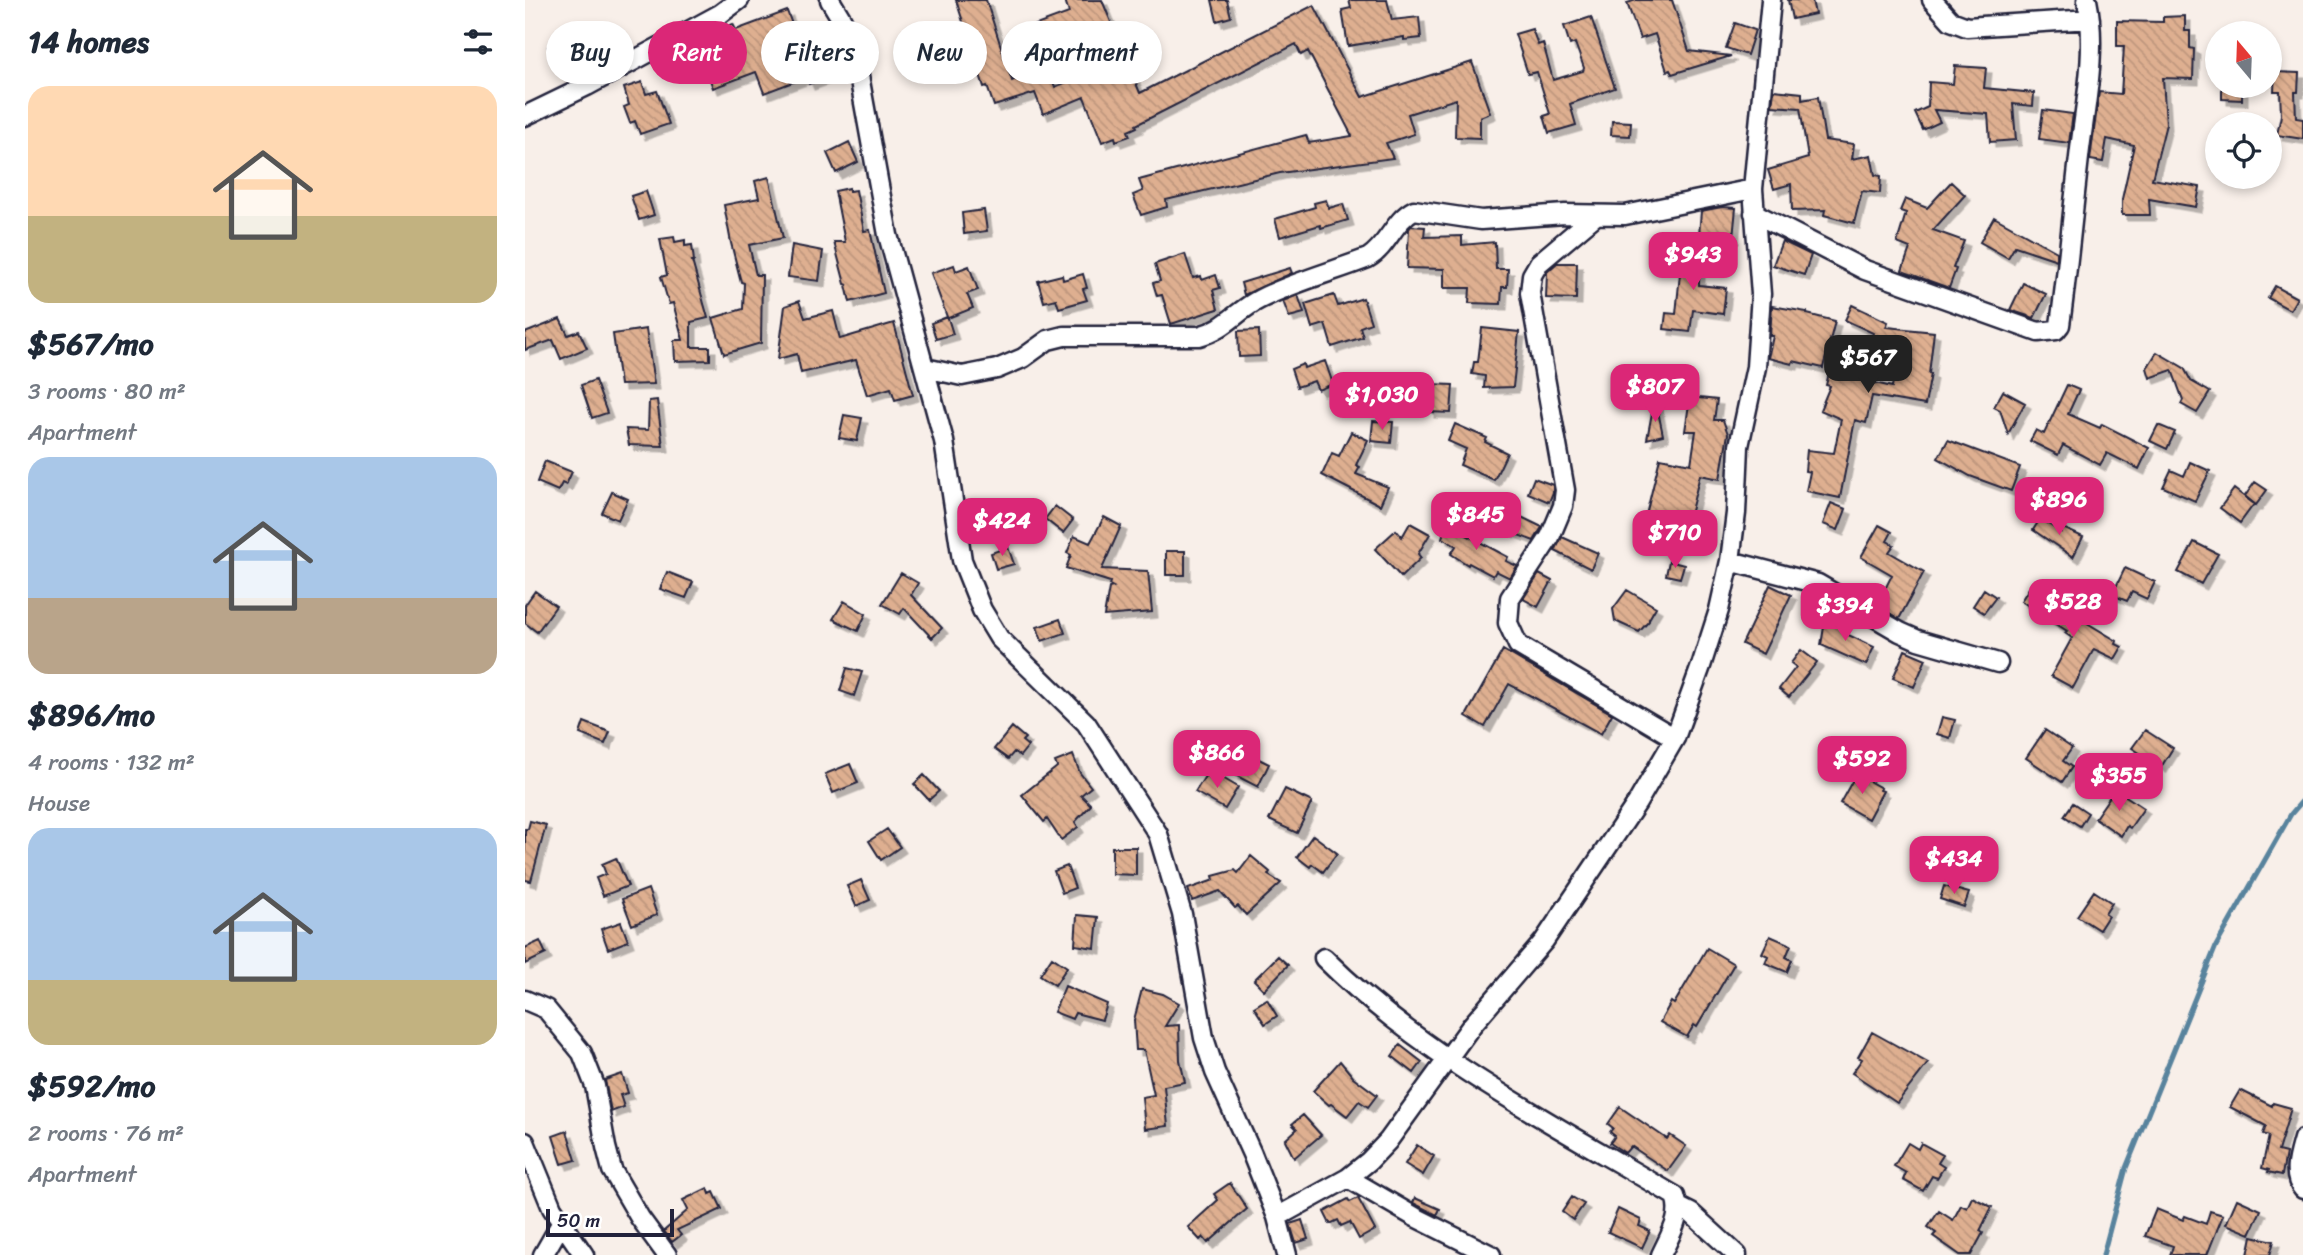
<!DOCTYPE html>
<meta charset="utf-8">
<style>
body{margin:0;font-family:Sriracha,sans-serif;background:#f2f2f3;color:#1f2937;height:100vh;display:flex;flex-direction:column;font-size:26px;white-space:nowrap}
*{box-sizing:border-box;margin:0}
p{font-size:23px;color:#747a83}
.icon{flex:none;width:38px;height:38px;fill:none;stroke:currentColor;stroke-width:2;stroke-linecap:round;stroke-linejoin:round}
.map{position:relative;flex:1;overflow:hidden}
.drawer{display:flex;flex-direction:column;background:#fff;width:525px}
.drawer>*{flex:none}
.banner{position:absolute;left:21px;top:21px;width:665px;height:63px;display:flex;gap:14px}
.needle{width:46px;rotate:341deg}
.buttons{position:absolute;left:1680px;top:21px;display:grid;gap:14px}
.buttons a{display:grid;place-items:center;width:77px;height:77px;border-radius:50%;background:#fff;box-shadow:0 4px 10px #0003;font-size:35px}
.scale{position:absolute;left:21px;bottom:18px;width:128px;box-sizing:border-box;padding-left:7px;border:4px solid #22223b;border-top:0;font-size:19px;line-height:24px;white-space:nowrap;color:#22223b;-webkit-text-stroke:5px #fff;paint-order:stroke}
.price{position:absolute;translate:-50% -60px;padding:0 16px;border-radius:14px;background:#db2777;color:#fff;font-size:23px;line-height:46px;filter:drop-shadow(0 2px 4px #0008)}
.price::after{content:'';position:absolute;left:50%;top:42px;width:21px;height:16px;margin-left:-10px;background:inherit;clip-path:polygon(0 0,100% 0,50% 100%)}
.price.active{background:#222;color:#fff}
ul{padding:0;list-style:none}
li{display:grid;align-content:center;gap:14px;height:371px;padding:0 28px}
li span{display:grid;place-items:center;height:217px;border-radius:21px;color:#555}
li>.icon{margin-inline-start:auto}
span .icon{width:126px;height:126px;fill:#fffc;stroke-width:1}
li b{font-size:30px}
h2{display:flex;justify-content:space-between;align-items:center;height:84px;padding:0 28px;font-size:30px}
.pill{padding:0 24px;border-radius:32px;background:#fff;box-shadow:0 4px 10px #0003;font-size:24px;line-height:63px}
.pill.active{background:#db2777;color:#fff}
main{display:flex;flex:1;min-height:0}
.map>svg:first-child{display:block}
</style>
<main>
<section class="drawer">
<h2>14 homes<svg class="icon" aria-label="filters" viewBox="0 0 24 24"><path d="M4 7h16M4 17h16"/><circle cx="9" cy="7" r="2"/><circle cx="15" cy="17" r="2"/></svg></h2>
<ul>
<li><span style="background:linear-gradient(#ffd9b3 60%,#c2b280 0)"><svg class="icon" aria-label="home" viewBox="0 0 24 24"><path d="M3 11l9-7 9 7M6 9v11h12V9"/></svg></span><div><b>$567/mo</b><p>3 rooms · 80 m²</p><p>Apartment</p></div></li>
<li><span style="background:linear-gradient(#a9c7e8 65%,#b9a48a 0)"><svg class="icon" aria-label="home" viewBox="0 0 24 24"><path d="M3 11l9-7 9 7M6 9v11h12V9"/></svg></span><div><b>$896/mo</b><p>4 rooms · 132 m²</p><p>House</p></div></li>
<li><span style="background:linear-gradient(#a9c7e8 70%,#c2b280 0)"><svg class="icon" aria-label="home" viewBox="0 0 24 24"><path d="M3 11l9-7 9 7M6 9v11h12V9"/></svg></span><div><b>$592/mo</b><p>2 rooms · 76 m²</p><p>Apartment</p></div></li>
</ul>
</section>
<div class="map">
<svg width="1778" height="1255" viewBox="0 0 1778 1255">
<defs>
<pattern id="building-back-hatch" width="6" height="6" patternUnits="userSpaceOnUse" patternTransform="scale(1.75)"><rect width="6" height="6" fill="#deaf90"/><path d="M-1 5l2 2M0 0l6 6M5-1l2 2" fill="none" stroke="#be967d"/></pattern>
<filter id="shadow"><feDropShadow dx="5.5" dy="5.5" stdDeviation="0" flood-color="#0004"/></filter>
</defs>
<rect width="100%" height="100%" fill="#f8efe9"/>
<filter id="ink" filterUnits="userSpaceOnUse"><feTurbulence type="fractalNoise" baseFrequency=".0143" numOctaves="2"/><feDisplacementMap in="SourceGraphic" scale="14" xChannelSelector="R" yChannelSelector="G"/><feConvolveMatrix kernelMatrix="1 2 1 2 8 2 1 2 1" color-interpolation-filters="sRGB"/></filter>
<g filter="url(#ink)">
<g fill="none" stroke-linecap="round" stroke-linejoin="round">
<path stroke="#59839d" stroke-width="5" d="M1578,1255L1601,1168L1691,946L1766,814L1778,800"/>
</g>
<path fill="url(#building-back-hatch)" stroke="#22223b" stroke-width="2" filter="url(#shadow)" d="M431,0H461L487,81L522,67L530,87L576,68L567,44L512,65L507,52L519,48L511,25L544,13L540,0H577L615,93L789,5L837,97L947,62L965,113L955,117V138L930,137L931,99L883,114L889,134L861,143L868,158L755,173L641,200L642,207L616,215L608,195L618,191L614,180L781,135L784,143L827,136L783,51L776,55L771,44L611,125L612,127L603,131L605,136L591,141L590,137L577,142L559,97L518,114L510,93L469,106L462,86L459,87Z
M687,0H702L706,17L692,21Z
M824,0H862L867,20L894,17L896,38L879,40V37L823,46L817,10L826,8Z
M1111,0H1147L1164,51L1206,56L1147,74L1145,70L1142,71L1130,34L1115,39L1102,3Z
M1263,0H1287L1290,14L1267,19Z
M262,11L268,27L254,32L265,65L314,46L321,70L284,84L281,77L239,93L231,72L188,88L176,56L165,60L159,46L179,36L208,24L211,30Z
M1660,16V31H1665V48L1669,49L1668,79L1638,78L1641,124L1627,179L1675,187L1671,207L1624,199L1625,215H1597V199L1609,145L1582,139L1578,162L1565,160L1574,92L1596,94L1599,46H1592V21L1638,22V17Z
M1066,17L1090,88L1045,104L1051,125L1024,133L1019,116L1025,114L1012,72L1003,74L990,34L1007,29L1013,45L1018,43L1028,80L1058,71L1059,68L1050,43L1045,45L1039,26Z
M1210,23L1230,30L1222,55L1201,48Z
M52,30L57,38L61,36L68,47L63,49L66,54L42,68L38,62L34,64L23,47Z
M1430,66L1461,68L1459,88L1509,93L1508,106L1488,104L1491,140L1465,142L1463,114L1409,110L1415,122L1398,130L1390,113L1403,107L1404,82L1428,84Z
M1750,72L1774,73L1773,92H1770L1771,118L1778,119V139L1752,135L1756,115L1755,91H1749Z
M117,82L121,94L132,91L144,124L115,134L110,121L105,123L99,107L104,105L99,88Z
M1697,86H1717V100L1697,99Z
M1249,90L1277,93V100L1293,97L1300,140L1329,144L1327,159L1346,155L1350,175L1356,176L1355,193L1337,191L1329,223L1299,215L1300,210L1267,211L1266,184L1249,189L1243,170L1283,158L1275,108L1247,106Z
M1518,110L1548,114L1544,143L1514,139Z
M1087,121L1106,122L1105,136L1086,135Z
M324,142L333,162L311,173L302,153Z
M244,177L258,238L224,245L231,275H237L236,343L199,354L188,318L218,309L219,283L216,282L206,243L199,205L234,198L230,181Z
M1426,182L1440,195L1408,230L1439,241L1428,268L1431,269L1424,288L1377,271L1385,248L1372,243L1381,213L1375,211L1380,199L1402,208Z
M324,188V191L331,190L339,231L345,230L359,293L325,302L321,285H323L320,284L309,242H320L310,191Z
M121,191L129,215L114,220L106,196Z
M801,200L804,208L818,204L823,220L796,228L795,225L755,237L750,219L790,207L789,203Z
M1197,207L1211,208L1208,238L1174,235L1176,211Z
M459,210L462,231L439,234L437,213Z
M1469,217L1532,252V260L1490,246L1483,258L1455,242Z
M886,226L900,227L899,237L937,236V245L970,242L971,269H983L982,287H977L976,304L944,303L945,288H919V269L882,268L884,229Z
M149,237L150,242L160,240V246L167,245L169,261H167L183,318L166,322V347H185V360L150,361L149,340H158L148,303L144,304L136,277L142,275L135,239Z
M1257,241L1286,255L1279,275L1248,265Z
M1153,244H1174V285L1201,288L1198,314L1168,310L1165,332L1139,329L1141,313L1151,314L1156,263H1153Z
M267,245L298,251L294,281L263,277Z
M660,254L668,278L676,276L677,280L691,275L695,288L688,290L693,309L646,324L637,295L632,296L628,283L635,281L630,264Z
M1032,263H1052L1051,299L1021,298L1022,272Z
M429,265L431,271L444,266L453,290L442,294L448,308L423,318L428,334L411,339L406,323L422,317L406,273Z
M765,268L767,273L719,295L716,283Z
M558,274L562,288L558,289L562,300L534,308L531,299L519,302L513,281L537,275L538,280Z
M1498,283L1521,294L1509,318L1485,310Z
M1750,286L1772,298L1765,310L1743,298Z
M773,295L779,313L764,317L758,301Z
M809,295L813,306L838,298L846,323L835,327L838,337L807,347L800,324L787,328L780,304Z
M274,301L280,318L308,311L315,339L369,323L388,395L370,400L366,388L342,395L331,360L276,373L272,354L253,359L260,306Z
M1327,305L1363,322L1361,327L1409,332L1404,374H1406L1400,405L1347,396L1341,423L1330,420L1315,498L1281,491L1285,472L1280,471L1282,450L1309,453L1316,419L1295,410L1305,386L1301,385L1307,361L1336,368L1333,379L1367,387L1372,359H1366L1367,344L1347,336L1348,333L1320,320Z
M1247,306L1282,312V314L1310,321L1298,368L1268,361L1267,364L1243,358L1248,336H1245Z
M35,319L43,335L54,331L62,348L36,359L28,340L0,350V333Z
M957,328L994,332L988,387L959,388L960,376L947,374L949,362H953Z
M121,329L129,384L95,385L88,334Z
M734,330L735,356L714,357L713,331Z
M1632,352L1659,368L1666,381L1685,392L1672,413L1656,404L1658,400L1647,370L1625,378L1622,368Z
M800,361L808,384L793,390L789,381L772,387L766,369L778,364L779,368Z
M70,380L82,413L67,418L56,385Z
M906,384L928,385L926,413L904,412Z
M1542,385L1554,390L1543,414L1575,428L1577,424L1624,448L1614,469L1582,453L1575,465L1538,445L1533,455L1505,441L1511,430L1519,434Z
M1478,391L1500,403L1483,434L1475,410L1469,407Z
M1130,397L1138,435L1122,439Z
M1165,397L1192,400L1189,420H1198L1203,434L1195,479L1175,475L1162,527L1135,520L1133,526L1119,523L1135,458L1166,464L1171,431H1160Z
M132,400L138,446L104,445L101,429L123,430L124,401Z
M319,415L337,418L332,441L314,438Z
M848,421L868,422L866,443L846,441Z
M930,424L962,438L960,442L982,453L969,480L935,465L941,449L923,441Z
M1633,425L1650,432L1642,449L1625,441Z
M826,432L843,440L831,465L835,467L831,474L863,487L855,505L797,475L807,453L814,456Z
M1423,440L1495,467L1486,491L1445,476L1413,458Z
M20,461L47,472L41,485L37,483L33,491L12,482Z
M1665,462L1685,471L1670,501L1638,487L1646,470L1659,476Z
M1009,478L1028,485V492L1024,502L1003,493Z
M1730,482L1742,490L1731,505L1720,496Z
M1709,489L1729,504L1715,523L1695,508Z
M87,492L103,499L93,520L77,513Z
M1306,503L1321,509L1313,530L1298,524Z
M530,506L548,520L538,533L520,519Z
M988,513L1017,527L1009,541L980,530Z
M579,517L596,526L577,569L623,571L627,612L579,616L584,588L588,587L584,585L585,582L541,568L546,555L542,553L549,536L565,543Z
M923,517L936,525L934,531L983,557L981,561L992,566L985,578L971,571L968,576L944,563L943,565L926,554L931,546L917,538Z
M1515,519L1536,532L1538,528L1558,537L1548,557L1508,530Z
M885,523L905,534L893,554L896,558L876,577L850,549L871,530L877,537Z
M1354,525L1367,532L1362,541L1369,545L1364,552L1399,572L1374,619L1352,605L1367,575L1336,557Z
M1037,537L1073,553L1066,569L1030,551Z
M1669,542L1693,554L1676,584L1653,572Z
M483,547L489,564L471,569L466,553Z
M641,551H660V575H641Z
M1144,561L1159,565L1155,578L1141,575Z
M1600,568L1630,582L1622,599L1607,592L1602,601L1587,595Z
M142,572L168,582L161,598L135,589Z
M376,573L393,583L386,595L417,628L407,638L379,608L375,614L357,604Z
M1014,574L1027,581L1013,607L998,599Z
M1245,585L1266,595L1238,654L1217,644Z
M1504,588L1592,641L1591,644L1597,647L1590,659L1569,649L1548,688L1526,676L1547,638L1540,633L1542,631L1496,601Z
M1459,589L1471,597L1459,613L1448,606Z
M1102,590L1131,607L1124,619V621L1114,632L1090,621L1088,609Z
M10,591L31,606L12,632L0,623V605Z
M319,601L341,614L333,631L308,619Z
M535,619L540,633L517,641L512,627Z
M1300,621L1318,625L1317,632L1349,647L1341,665L1296,645Z
M978,650L1087,714L1076,734L984,684L960,727L941,716Z
M1276,650L1292,662L1264,697L1254,689L1271,667L1266,663Z
M1380,650L1401,659L1389,687L1368,678Z
M322,668L337,672L329,696L315,691Z
M1417,717L1430,720L1425,738L1412,734Z
M59,722L85,732L80,744L55,734Z
M487,727L500,738L497,741L503,746L495,756L489,752L483,759L469,749Z
M1520,730L1547,748L1538,761L1547,767L1537,782L1501,758Z
M1620,730L1648,748L1636,767L1607,748Z
M720,752L744,764L733,787L708,774Z
M548,755L555,773L566,787L556,795L566,805L550,822L553,827L536,840L522,819L519,822L497,795L532,767L530,762Z
M325,764L333,783L308,793L300,774Z
M684,770L713,787L700,809L670,792Z
M1331,774L1356,788L1355,790L1358,791L1343,819L1315,803Z
M399,775L414,791L404,800L389,784Z
M760,789L787,802L772,833L744,820Z
M1590,789L1619,808L1605,828L1602,826L1596,836L1570,818Z
M1548,803L1563,813L1555,826L1539,816Z
M5,821L21,825L6,881L0,880V829H3Z
M362,829L375,847L356,860L344,841Z
M788,835L812,853L798,872L787,864L785,867L772,857Z
M587,847H611V875L587,874Z
M726,856L745,872L743,875L756,883L721,915L713,906L710,908L695,891L667,901L663,889L689,880L688,876L710,870L713,873Z
M91,858L103,886L78,896L71,878L81,874L77,864Z
M542,866L550,888L537,893L529,871Z
M336,880L345,900L331,906L322,886Z
M1419,886L1444,893L1439,907L1415,899Z
M123,889L132,915L107,925L97,899Z
M1569,891L1587,903L1580,914L1583,916L1574,930L1552,916Z
M552,915L573,917L570,948L550,945Z
M96,922L103,941L83,949L76,929Z
M1245,936L1266,945L1261,957L1267,960L1262,972L1240,963L1243,956L1237,953Z
M15,941L21,954L0,964V948Z
M1182,948L1209,964L1172,1027L1169,1025L1162,1037L1135,1022L1146,1002L1149,1004Z
M753,956L763,965L739,990L729,980Z
M527,957L542,967L530,985L515,975Z
M540,986L582,1004L577,1020L550,1013L547,1019L529,1012Z
M617,989L638,994L654,1003L640,1026L654,1025L655,1060L660,1082L639,1086L643,1126L620,1129L617,1097L629,1095L619,1050H611L609,1020Z
M742,999L752,1016L740,1024L729,1007Z
M1347,1032L1403,1063L1372,1103L1327,1073L1337,1059L1333,1057Z
M875,1045L897,1062L889,1073L867,1056Z
M815,1061L828,1077L852,1095L843,1107L834,1101L822,1116L806,1104L804,1105L788,1091Z
M97,1074L103,1093L95,1095L99,1107L86,1112L80,1080Z
M1715,1090L1747,1106L1748,1103L1766,1108L1753,1151L1761,1153L1757,1175L1743,1172L1744,1170L1737,1168L1744,1136L1738,1134L1741,1126L1705,1107Z
M1095,1107L1142,1139L1145,1135L1161,1146L1143,1171L1106,1146L1100,1153L1085,1143L1090,1136L1085,1132L1088,1128L1083,1124Z
M778,1115L796,1135L769,1158L760,1140L772,1129L767,1124Z
M42,1131L51,1160L37,1164L28,1136Z
M1383,1143L1393,1149L1396,1143L1418,1155L1413,1163L1419,1167L1412,1178L1407,1176L1398,1191L1378,1180L1381,1173L1369,1166Z
M892,1145L909,1156L898,1175L880,1164Z
M705,1183L722,1209L683,1243L678,1237L675,1240L663,1227L693,1200L689,1194Z
M183,1188L185,1194L189,1192L197,1209L152,1230L156,1235L147,1242L139,1231L163,1210L158,1200Z
M1047,1197L1059,1204L1048,1220L1037,1212Z
M1447,1197L1467,1207L1455,1231L1458,1233L1446,1255H1435L1408,1236L1411,1233L1403,1227L1414,1211L1428,1220L1436,1205L1442,1208Z
M833,1198L850,1230L834,1239L825,1222L816,1226L813,1220L805,1224L799,1212L823,1199L825,1202Z
M890,1198L915,1209L912,1215L888,1203Z
M1712,1199L1736,1210L1725,1234L1701,1224Z
M1093,1209L1116,1220L1114,1226L1125,1231L1117,1248L1083,1232Z
M1631,1209L1658,1220L1660,1216L1681,1224L1685,1211L1698,1215L1682,1255H1645L1648,1246L1620,1236Z
M777,1220L783,1239L771,1243L765,1224Z
M1727,1236L1749,1241L1745,1255H1723Z"/>
<g fill="none" stroke-linecap="round" stroke-linejoin="round">
<defs>
<path id="minor" d="M305,0L317,20L331,59L363,235L419,441L437,560L457,610L474,638L561,723L633,834L657,914L679,1038L690,1072L727,1154L752,1217L762,1255
M1407,0L1426,21L1442,27L1565,19
M0,116L62,86L195,14L214,0
M1229,213L1340,270L1513,332L1531,330L1535,325C1543,267 1548,208 1555,149C1561,101 1572,48 1562,0
M1071,215L1014,263L1007,275L1005,293L1040,490L1038,506L1025,537L985,598L983,623L993,645L1150,738
M400,368L437,376L472,369L498,358L523,340L539,336H674C701,329 711,311 735,299C769,282 807,272 843,258C863,246 869,220 889,210L956,220L1040,214L1100,215L1228,189
M1205,561L1293,584L1375,632L1393,640L1473,663
M799,958C899,1058 1029,1124 1150,1196C1158,1217 1145,1235 1136,1255
M0,1000L21,1009L57,1053L70,1086L81,1147L87,1170L115,1218L142,1255
M1778,1139C1774,1154 1766,1175 1778,1189
M0,1142L27,1208L59,1255
M823,1178L890,1217L966,1255
M1154,1207L1166,1213L1212,1255
M752,1217L823,1178L844,1161L863,1141L947,1025L1019,941L1112,803L1150,738L1176,666L1194,610L1205,561L1211,513L1214,446L1231,367L1236,294L1228,189L1246,0
M18,1255L37,1222"/>
</defs>
<use href="#minor" stroke="#22223b" stroke-width="23"/>
<use href="#minor" stroke="#fff" stroke-width="18"/>
</g>
</g>
</svg>
<div class="buttons">
<a><svg class="needle" viewBox="-14 -14 28 28"><path d="M0-13l5 13h-10z" fill="#e53935"/><path d="M0 13l5-13h-10z" fill="#747a83"/></svg></a>
<a><svg class="icon" aria-label="locate" viewBox="0 0 24 24"><circle cx="12" cy="12" r="6"/><path d="M12 2v4M12 18v4M2 12h4M18 12h4"/></svg></a>
</div>
<div class="scale">50 m</div>
<b class="price" style="left:1168px;top:292px">$943</b>
<b class="price active" style="left:1343px;top:395px">$567</b>
<b class="price" style="left:1130px;top:424px">$807</b>
<b class="price" style="left:857px;top:432px">$1,030</b>
<b class="price" style="left:1534px;top:537px">$896</b>
<b class="price" style="left:951px;top:552px">$845</b>
<b class="price" style="left:477px;top:558px">$424</b>
<b class="price" style="left:1150px;top:570px">$710</b>
<b class="price" style="left:1548px;top:639px">$528</b>
<b class="price" style="left:1320px;top:643px">$394</b>
<b class="price" style="left:692px;top:790px">$866</b>
<b class="price" style="left:1337px;top:796px">$592</b>
<b class="price" style="left:1594px;top:813px">$355</b>
<b class="price" style="left:1429px;top:896px">$434</b>
<div class="banner">
<a class="pill">Buy</a>
<a class="pill active">Rent</a>
<a class="pill">Filters</a>
<a class="pill">New</a>
<a class="pill">Apartment</a>
</div>
</div>
</main>
